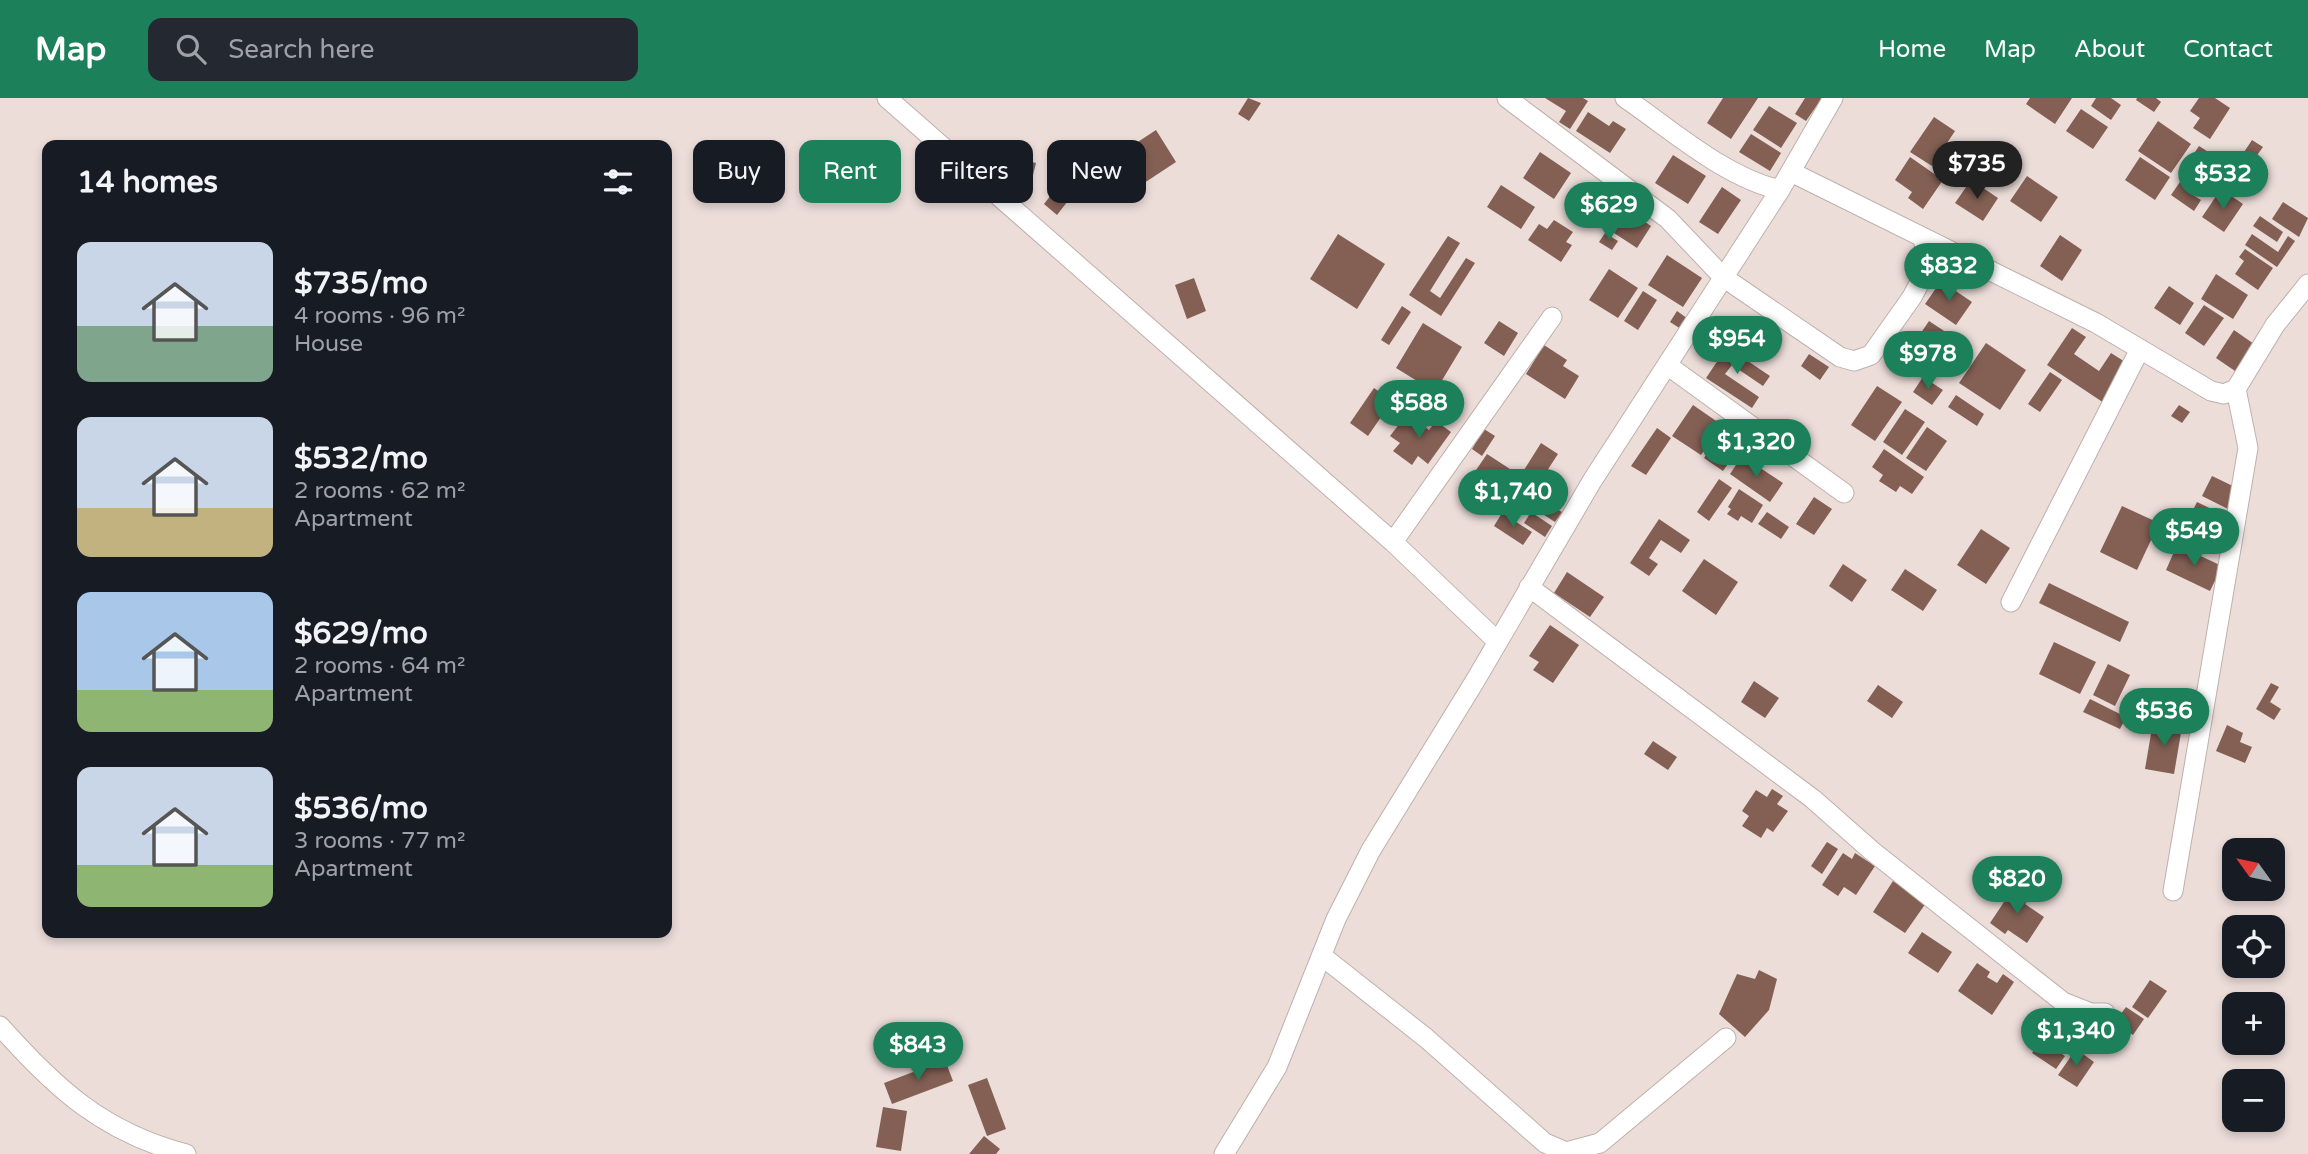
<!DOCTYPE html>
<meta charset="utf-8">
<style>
body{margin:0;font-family:"Varela Round",sans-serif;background:#242831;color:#f1f3f6;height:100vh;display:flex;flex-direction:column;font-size:26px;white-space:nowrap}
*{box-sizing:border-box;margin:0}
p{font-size:23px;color:#9ea1a6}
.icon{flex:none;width:38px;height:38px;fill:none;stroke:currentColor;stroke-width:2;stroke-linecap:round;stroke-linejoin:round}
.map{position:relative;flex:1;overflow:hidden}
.details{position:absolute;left:42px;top:42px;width:630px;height:798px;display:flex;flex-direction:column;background:#171b24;border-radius:14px;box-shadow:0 4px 10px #0003}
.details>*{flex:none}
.banner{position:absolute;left:693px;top:42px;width:665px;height:63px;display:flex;gap:14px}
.needle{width:46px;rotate:303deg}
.fabs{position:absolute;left:2222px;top:740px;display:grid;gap:14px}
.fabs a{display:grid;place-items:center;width:63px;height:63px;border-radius:14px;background:#171b24;box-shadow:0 4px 10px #0003;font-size:35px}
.price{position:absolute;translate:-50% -60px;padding:0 16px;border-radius:24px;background:#1c815b;color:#fff;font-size:23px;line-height:46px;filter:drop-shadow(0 2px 4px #0008)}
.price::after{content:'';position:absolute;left:50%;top:42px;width:21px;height:16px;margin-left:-10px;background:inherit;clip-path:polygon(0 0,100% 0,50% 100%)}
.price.current{background:#222;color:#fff}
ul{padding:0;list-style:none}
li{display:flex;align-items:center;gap:21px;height:175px;padding:0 35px}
li span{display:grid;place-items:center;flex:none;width:196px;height:140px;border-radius:14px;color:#555}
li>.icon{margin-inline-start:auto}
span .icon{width:84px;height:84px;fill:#fffc;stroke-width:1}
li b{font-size:30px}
h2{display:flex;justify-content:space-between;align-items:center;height:84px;padding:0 35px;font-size:30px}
.tag{padding:0 24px;border-radius:14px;background:#171b24;box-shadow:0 4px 10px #0003;font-size:24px;line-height:63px}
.tag.current{background:#1c815b;color:#fff}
header{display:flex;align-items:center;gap:42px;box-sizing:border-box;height:98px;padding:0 35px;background:#1c815b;color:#fff}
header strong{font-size:33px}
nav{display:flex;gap:38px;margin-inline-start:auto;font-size:24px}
.search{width:490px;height:63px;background:#242831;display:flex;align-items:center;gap:18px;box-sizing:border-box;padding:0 24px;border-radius:14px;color:#9ea1a6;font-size:26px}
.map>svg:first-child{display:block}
</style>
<header>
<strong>Map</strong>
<div class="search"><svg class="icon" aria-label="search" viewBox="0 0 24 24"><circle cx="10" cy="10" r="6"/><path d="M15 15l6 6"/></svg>Search here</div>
<nav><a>Home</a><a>Map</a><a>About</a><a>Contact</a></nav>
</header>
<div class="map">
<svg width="2308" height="1056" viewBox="0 0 2308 1056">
<rect width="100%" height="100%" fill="#ecddd9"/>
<path fill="#846054" d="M1248,0L1261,5L1249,23L1238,16Z
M1545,0H1583L1588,3L1570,31L1559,24L1566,13Z
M1723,0H1758L1731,41L1707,25Z
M1805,0H1822L1806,23L1795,16Z
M2030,0H2072L2055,26L2026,6Z
M2096,0H2111L2121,7L2111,22L2091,8Z
M2137,0H2156L2161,4L2154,14L2136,2Z
M2199,0H2215L2230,10L2210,41L2193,30L2200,20L2190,13Z
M1769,8L1797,25L1781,50L1753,32Z
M2081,11L2108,29L2093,51L2066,33Z
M1588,14L1609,28L1613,23L1626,31L1610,55L1576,33Z
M1934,19L1955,33L1932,68L1910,54Z
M2158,23L2191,46L2171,75L2138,53Z
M1156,32L1176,64L1138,89L1118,57Z
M1751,36L1781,55L1770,73L1739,54Z
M2252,42L2263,49L2250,67L2240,60Z
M2199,48L2213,57L2204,70L2210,74L2205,82L2185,69Z
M1540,54L1571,75L1554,101L1523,80Z
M1673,57L1706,78L1688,106L1655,85Z
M1910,59L1943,82L1923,111L1908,100L1912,94L1895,82Z
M2140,59L2170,79L2155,102L2125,82Z
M1015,60L1036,65L1031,85L1010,79Z
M2186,75L2197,82L2188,94L2201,102L2194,113L2171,97Z
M2027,78L2058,99L2041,124L2010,103Z
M1971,82L1998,100L1983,123L1955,105Z
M1501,87L1535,109L1521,131L1487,109Z
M1058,88L1071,99L1057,117L1044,106Z
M1722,89L1741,102L1718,136L1699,124Z
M2221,91L2243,106L2224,134L2202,119Z
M2283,104L2308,120L2299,139L2272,121Z
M1629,113L1651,128L1637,150L1614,135Z
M2260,118L2283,134L2277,144L2253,128Z
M1554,122L1573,134L1566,144L1572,147L1561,164L1528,142L1539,126L1547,131Z
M1605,135L1618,143L1612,152L1599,144Z
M1338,136L1385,166L1357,211L1310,181Z
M2252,136L2278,154L2288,138L2295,143L2277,169L2245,147Z
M2060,137L2082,152L2062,183L2040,168Z
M1448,138L1460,145L1430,193L1440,200L1466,160L1475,165L1441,218L1409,197Z
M2245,151L2273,170L2258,192L2235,176L2244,163L2239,159Z
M1667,157L1702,180L1683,209L1648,187Z
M1609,171L1638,190L1618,220L1589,202Z
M2216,176L2248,197L2233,221L2201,201Z
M1194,180L1206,213L1187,221L1175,187Z
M1941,183L1972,204L1956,227L1925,206Z
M2169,188L2194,205L2180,227L2154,210Z
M1643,193L1657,202L1638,232L1624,223Z
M2204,207L2224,220L2204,248L2185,235Z
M1402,208L1411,214L1389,247L1381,242Z
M1677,213L1691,223L1684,233L1670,224Z
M1734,222L1745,229L1738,240L1727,232Z
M1499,223L1518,235L1504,258L1484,245Z
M1929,223L1967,248L1948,277L1910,251Z
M1423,225L1462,249L1435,294L1396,270Z
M2072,230L2086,239L2074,256L2099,273L2111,255L2130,267L2104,305L2047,267Z
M2234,232L2254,246L2235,273L2216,260Z
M1986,245L2026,272L2000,312L1959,285Z
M1544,247L1567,262L1563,268L1579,278L1565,301L1526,276Z
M1727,249L1770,278L1763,288L1732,267L1725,276L1759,299L1752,310L1706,280Z
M1809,256L1829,269L1820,282L1801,268Z
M2050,274L2062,282L2040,314L2028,306Z
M1923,279L1943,292L1932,307L1913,294Z
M1877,288L1902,304L1875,343L1851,327Z
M1374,290L1392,303L1368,338L1350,325Z
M1956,297L1984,316L1977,328L1948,309Z
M1693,307L1722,327L1701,357L1672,338Z
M2179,307L2190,314L2182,325L2171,318Z
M1905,311L1925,324L1902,357L1883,344Z
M1407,316L1429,332L1436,323L1451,334L1428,366L1418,358L1412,367L1393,353L1400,345L1390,338Z
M1927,329L1947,343L1926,373L1906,360Z
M1657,330L1671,340L1646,377L1631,368Z
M1484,331L1495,338L1482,358L1472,351Z
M1541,345L1558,356L1541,382L1524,372Z
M1713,347L1732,360L1723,373L1704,360Z
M1884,351L1924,379L1912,396L1900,388L1896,394L1879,383L1883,377L1872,369Z
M1487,356L1513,373L1497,398L1470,381Z
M1742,358L1783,385L1770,404L1730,376Z
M2212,378L2237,390L2228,411L2202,398Z
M1719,381L1732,390L1709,423L1697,414Z
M1739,391L1763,407L1752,425L1741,418L1738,423L1727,416L1731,411L1728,409Z
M1814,399L1832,411L1814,437L1796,426Z
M1545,404L1562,414L1555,424L1538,413Z
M2197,404L2228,419L2218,441L2186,426Z
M2122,408L2159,425L2137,472L2100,454Z
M1531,414L1552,428L1545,439L1524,425Z
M1767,414L1789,429L1781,441L1758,426Z
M1502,415L1532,434L1523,447L1494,428Z
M1659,421L1690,442L1681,455L1661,442L1649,460L1658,466L1649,478L1630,465Z
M1981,431L2010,450L1986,486L1957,467Z
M2177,447L2222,468L2210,493L2166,472Z
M1704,461L1738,484L1716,517L1682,493Z
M1843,466L1867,482L1852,504L1829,488Z
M1905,471L1937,492L1923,513L1891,492Z
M1567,474L1604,499L1590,519L1554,495Z
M2049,485L2129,524L2120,544L2039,505Z
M1550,527L1579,547L1553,585L1533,572L1539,564L1529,558Z
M2054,544L2096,564L2080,596L2039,576Z
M2108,566L2130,577L2115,608L2093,597Z
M1754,583L1779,600L1765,620L1741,604Z
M2271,585L2279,589L2270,604L2281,611L2274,622L2256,611Z
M1878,587L1903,604L1892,620L1867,603Z
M2090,601L2126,619L2120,631L2083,614Z
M2153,624L2182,629L2174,676L2145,671Z
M2227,627L2243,635L2240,644L2252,649L2245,665L2216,653Z
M1653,643L1677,659L1668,672L1644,656Z
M1772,691L1783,698L1777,706L1788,713L1773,734L1767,730L1761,740L1742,728L1749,718L1742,713L1756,692L1767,699Z
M1827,744L1838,751L1822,776L1811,768Z
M1843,755L1852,761L1855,755L1875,768L1856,797L1844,789L1838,798L1822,787Z
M1893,783L1926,805L1905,835L1873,814Z
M2014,789L2030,799L2025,806L2044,819L2027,845L2008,832L2005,836L1990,825Z
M1922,834L1952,854L1938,875L1908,855Z
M1977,865L1990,874L1987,879L1997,885L2003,876L2014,884L1992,917L1958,893Z
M1759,872L1777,881L1769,912L1745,939L1719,916L1737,876L1755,881Z
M2150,882L2167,893L2148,920L2132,909Z
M2126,909L2144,921L2133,937L2114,925Z
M2041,941L2065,958L2056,971L2032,955Z
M2076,951L2094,964L2077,989L2058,977Z
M945,962L953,983L892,1006L884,985Z
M987,980L1006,1031L987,1038L968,987Z
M883,1009L907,1013L901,1053L876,1049Z
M984,1038L1000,1051L996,1056H969Z"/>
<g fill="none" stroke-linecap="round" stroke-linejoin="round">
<defs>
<path id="street" d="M887,0L1393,444L1497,543
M1507,0L1668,121L1723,179L1840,259L1854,263L1871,257L1912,199L1929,167L1923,141
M1625,0C1672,32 1724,79 1780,92
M1791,74L2096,225L2211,293L2224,296L2236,291L2275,227L2308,186
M1667,267L1844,395
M1393,444L1552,219
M1529,489L1813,701L1872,753L2063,904L2091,915H2105
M2011,504L2140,251
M2173,793L2248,350L2236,291
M1322,858L1426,940L1545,1045L1566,1054L1600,1045L1726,940
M0,928C56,991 103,1034 186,1056
M1224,1056L1277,969L1336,821L1371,752L1475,583L1592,383L1780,92L1833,0"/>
</defs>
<use href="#street" stroke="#beb0ab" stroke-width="21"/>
<use href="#street" stroke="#fff" stroke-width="19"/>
</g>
</svg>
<div class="fabs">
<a><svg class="needle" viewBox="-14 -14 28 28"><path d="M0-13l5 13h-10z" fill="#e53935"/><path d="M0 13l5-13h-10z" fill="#9ea1a6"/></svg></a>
<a><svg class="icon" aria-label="locate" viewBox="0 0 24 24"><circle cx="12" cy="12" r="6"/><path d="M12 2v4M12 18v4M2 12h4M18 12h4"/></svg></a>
<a>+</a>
<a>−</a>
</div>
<b class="price current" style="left:1977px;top:103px">$735</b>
<b class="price" style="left:2223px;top:113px">$532</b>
<b class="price" style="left:1609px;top:144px">$629</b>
<b class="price" style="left:1949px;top:205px">$832</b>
<b class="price" style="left:1737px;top:278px">$954</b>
<b class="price" style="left:1928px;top:293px">$978</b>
<b class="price" style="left:1419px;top:342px">$588</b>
<b class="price" style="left:1756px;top:381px">$1,320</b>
<b class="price" style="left:1513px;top:431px">$1,740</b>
<b class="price" style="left:2194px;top:470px">$549</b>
<b class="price" style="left:2164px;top:650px">$536</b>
<b class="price" style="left:2017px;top:818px">$820</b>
<b class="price" style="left:2076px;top:970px">$1,340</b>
<b class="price" style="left:918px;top:984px">$843</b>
<div class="banner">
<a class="tag">Buy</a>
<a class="tag current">Rent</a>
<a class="tag">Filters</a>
<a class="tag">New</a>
</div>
<section class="details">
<h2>14 homes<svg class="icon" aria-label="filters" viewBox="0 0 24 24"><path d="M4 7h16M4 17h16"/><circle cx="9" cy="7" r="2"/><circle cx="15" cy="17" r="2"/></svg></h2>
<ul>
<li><span style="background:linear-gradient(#c9d6e8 60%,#7fa58c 0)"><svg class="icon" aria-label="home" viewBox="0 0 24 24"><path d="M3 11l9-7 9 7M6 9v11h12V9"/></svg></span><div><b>$735/mo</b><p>4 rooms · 96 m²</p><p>House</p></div></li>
<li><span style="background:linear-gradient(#c9d6e8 65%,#c2b280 0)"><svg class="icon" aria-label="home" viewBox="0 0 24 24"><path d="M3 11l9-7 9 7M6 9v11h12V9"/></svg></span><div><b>$532/mo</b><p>2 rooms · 62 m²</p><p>Apartment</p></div></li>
<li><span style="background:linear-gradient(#a9c7e8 70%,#8fb573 0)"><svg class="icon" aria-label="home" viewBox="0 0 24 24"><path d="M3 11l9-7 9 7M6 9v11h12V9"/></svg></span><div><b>$629/mo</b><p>2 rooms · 64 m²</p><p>Apartment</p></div></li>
<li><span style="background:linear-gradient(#c9d6e8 70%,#8fb573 0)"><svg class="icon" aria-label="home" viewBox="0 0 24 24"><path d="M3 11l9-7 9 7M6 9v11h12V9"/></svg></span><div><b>$536/mo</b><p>3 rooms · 77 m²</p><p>Apartment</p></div></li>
</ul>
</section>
</div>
